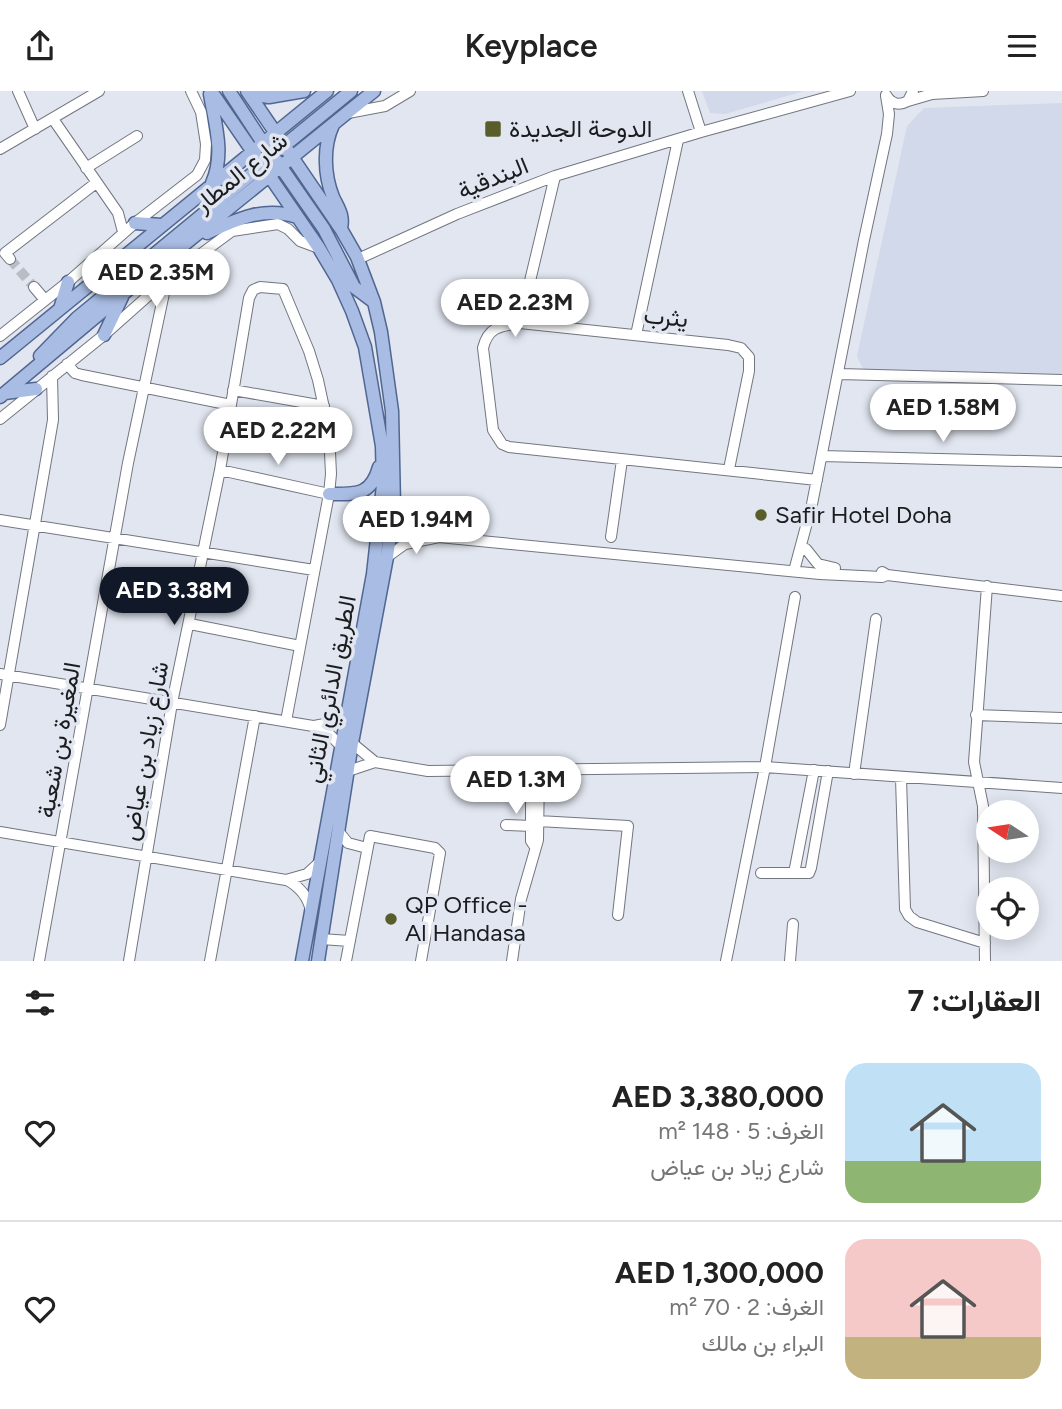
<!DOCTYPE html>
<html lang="ar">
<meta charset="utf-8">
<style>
body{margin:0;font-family:Figtree,Vazirmatn,sans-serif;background:#f6f6f6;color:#222;direction:rtl;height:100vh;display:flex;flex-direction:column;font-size:26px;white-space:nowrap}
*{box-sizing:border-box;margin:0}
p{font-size:23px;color:#767676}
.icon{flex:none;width:38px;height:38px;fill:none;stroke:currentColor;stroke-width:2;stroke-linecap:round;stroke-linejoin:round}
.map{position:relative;height:870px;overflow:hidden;direction:ltr}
.panel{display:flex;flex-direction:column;background:#fff;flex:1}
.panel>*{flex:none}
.needle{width:46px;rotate:282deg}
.tools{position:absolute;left:976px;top:709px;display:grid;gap:14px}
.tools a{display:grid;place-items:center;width:63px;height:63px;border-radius:50%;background:#fff;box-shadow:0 4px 18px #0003;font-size:35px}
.price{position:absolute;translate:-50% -60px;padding:0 16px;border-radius:24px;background:#fff;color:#222;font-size:23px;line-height:46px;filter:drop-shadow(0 2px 4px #0008)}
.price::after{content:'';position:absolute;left:50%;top:42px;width:21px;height:16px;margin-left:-10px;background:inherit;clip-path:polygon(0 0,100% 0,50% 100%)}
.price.selected{background:#111827;color:#fff}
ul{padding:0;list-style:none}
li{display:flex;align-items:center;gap:21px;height:175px;padding:0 21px}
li+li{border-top:2px solid #e0e0e0}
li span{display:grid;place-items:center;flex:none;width:196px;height:140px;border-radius:21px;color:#555}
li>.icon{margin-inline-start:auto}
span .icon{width:84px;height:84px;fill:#fffc;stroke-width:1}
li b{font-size:30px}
h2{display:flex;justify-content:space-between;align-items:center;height:84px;padding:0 21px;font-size:30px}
header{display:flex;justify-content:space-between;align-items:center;height:91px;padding:0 21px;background:#fff;font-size:32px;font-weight:600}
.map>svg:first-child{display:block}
</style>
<header><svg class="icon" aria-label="menu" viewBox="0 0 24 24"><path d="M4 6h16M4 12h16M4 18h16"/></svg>Keyplace<svg class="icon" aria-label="share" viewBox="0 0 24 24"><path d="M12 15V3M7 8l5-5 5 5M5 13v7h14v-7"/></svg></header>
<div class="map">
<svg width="1062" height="870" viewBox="0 0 1062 870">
<rect width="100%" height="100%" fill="#e1e6f0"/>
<path fill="#d1d9ea" d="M702,0H804L725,23L710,22Z
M1062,12V285L864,280L857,265L907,35L924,17Z"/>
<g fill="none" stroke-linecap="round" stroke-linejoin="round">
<path stroke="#b9bec6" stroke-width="10" stroke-dasharray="10 5" stroke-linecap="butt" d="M10,168L34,196"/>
<defs>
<path id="minor" d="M18,0L35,38
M688,0L701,41
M886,4C891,13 899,15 908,10L913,0
M908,10L932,3L983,0
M348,22L385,15L410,0
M53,28L118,122L123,141
M0,58L99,0
M86,77L137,45
M10,168L5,162L96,92
M358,168L457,123L555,85L701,41L850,0
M34,196L45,209
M520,232L555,85
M636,244L678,49
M0,245L68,191L135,132L197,84L205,69L206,53L201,21L191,0
M67,273L75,282L82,284L231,314
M839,283L1062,289
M233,299L324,315
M0,328L104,244L167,188L232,140L278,133L288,138L300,150L319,157
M822,365L1062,371
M729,378L749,280V266L741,257L728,254L520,232C500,235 488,236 483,257L493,339L502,353L509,356L817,389
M220,379L329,403
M394,415L412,434L435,445
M0,429L314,479
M611,446L622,369
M806,458L818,473L835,477
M387,466L405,453L439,446L820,483L882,486L887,484
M794,480L812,413L864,149L887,43L889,23L886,5
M882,481L887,484L1062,505
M190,533L300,555
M0,583L313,635L328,642L341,655
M976,624L1062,627
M0,634L53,329L52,285
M314,635L330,632L346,622
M352,652L375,671L428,680L765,676L1062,697
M531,679V750L535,756
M814,679L795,777L796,782H809L811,777L828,680
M348,680L375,671
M854,683L876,528
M901,687L905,818L909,825L917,831L985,852
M538,730L628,735L618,824
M506,734L531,735
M338,740L348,752L367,757
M0,741L286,789L307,783L319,772
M761,782H796
M287,789C300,796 308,805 311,820
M321,848L350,850
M39,870L128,372L167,188
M129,870L172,612L220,379L249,207L253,199L260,196L283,198L309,260L318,289L329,340L331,383L329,403L286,630
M210,870L255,625
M346,870L370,745L435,757L440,762L421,870
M512,870L521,808L538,749L539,679
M726,870L765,676L795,506
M790,870L793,833
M985,870L983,715L974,671L987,495"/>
<path id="major" d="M211,0L319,157L338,189L352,220L365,256L382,355L383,394L373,483L302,870
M229,0L267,58
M247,0L341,138L357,166L374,211L381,241L392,320L394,415L387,466L352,652L318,870
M210,3C215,33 225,63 212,92
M249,3L269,6L304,0
M333,34C323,55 324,84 333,106C338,117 344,124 341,137
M280,58L351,0
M276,69L324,138L354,196L374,211
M135,132L161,134
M207,142C237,128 264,115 297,126
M60,218L68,191
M104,244L122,206
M40,265L77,227L265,72L276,56L275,41
M0,267L327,0
M5,302L36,298
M0,306L123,203L374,0
M329,403C356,403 371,405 379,376"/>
</defs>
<use href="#minor" stroke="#72767f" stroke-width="12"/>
<use href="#major" stroke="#516792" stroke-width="15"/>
<use href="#minor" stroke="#fff" stroke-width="10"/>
<use href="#major" stroke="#a9bce3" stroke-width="12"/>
</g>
<g fill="#585d2a" stroke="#e1e6f0" stroke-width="2.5">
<rect x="484" y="29" width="18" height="18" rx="3.5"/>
<circle cx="761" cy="424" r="7"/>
<circle cx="391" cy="828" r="7"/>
</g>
<g text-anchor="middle" stroke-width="7" stroke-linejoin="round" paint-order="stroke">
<g font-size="24" fill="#1a1c1f" stroke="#e1e6f0" text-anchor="start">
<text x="509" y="46">الدوحة الجديدة</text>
<text x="775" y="432">Safir Hotel Doha</text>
<text x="405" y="822">QP Office -<tspan x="405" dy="28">Al Handasa</tspan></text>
</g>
<g font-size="24" fill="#1a1c1f" stroke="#e1e6f0">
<text transform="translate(241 81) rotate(-39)" y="8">شارع المطار</text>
<text transform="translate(493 87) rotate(-22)" y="8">البندقية</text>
<text transform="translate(666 226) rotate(6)" y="8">يثرب</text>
<text transform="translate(330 598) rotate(-79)" y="8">الطريق الدائري الثاني</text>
<text transform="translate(59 649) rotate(-80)" y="8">المغيرة بن شعبة</text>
<text transform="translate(145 660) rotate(-80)" y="8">شارع زياد بن عياض</text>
</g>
</g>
</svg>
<div class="tools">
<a><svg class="needle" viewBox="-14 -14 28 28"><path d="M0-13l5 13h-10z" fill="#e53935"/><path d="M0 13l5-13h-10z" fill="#767676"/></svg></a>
<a><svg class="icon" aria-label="locate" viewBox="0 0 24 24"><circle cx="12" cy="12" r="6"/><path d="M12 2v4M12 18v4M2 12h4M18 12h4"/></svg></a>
</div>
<b class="price" style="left:156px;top:218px">AED 2.35M</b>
<b class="price" style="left:515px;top:248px">AED 2.23M</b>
<b class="price" style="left:943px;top:353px">AED 1.58M</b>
<b class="price" style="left:278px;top:376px">AED 2.22M</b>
<b class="price" style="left:416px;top:465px">AED 1.94M</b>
<b class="price selected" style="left:174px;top:536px">AED 3.38M</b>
<b class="price" style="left:516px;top:725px">AED 1.3M</b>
</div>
<section class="panel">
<h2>العقارات: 7<svg class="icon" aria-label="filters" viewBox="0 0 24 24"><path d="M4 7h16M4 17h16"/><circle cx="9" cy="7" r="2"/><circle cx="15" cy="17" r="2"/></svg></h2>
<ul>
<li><span style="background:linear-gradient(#bfe0f5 70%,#8fb573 0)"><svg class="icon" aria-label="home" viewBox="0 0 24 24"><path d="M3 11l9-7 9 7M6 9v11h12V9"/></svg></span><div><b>AED 3,380,000</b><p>الغرف: 5 · 148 m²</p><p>شارع زياد بن عياض</p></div><svg class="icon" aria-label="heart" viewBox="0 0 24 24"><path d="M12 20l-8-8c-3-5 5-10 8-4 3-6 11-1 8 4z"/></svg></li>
<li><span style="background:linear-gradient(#f6c9c9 70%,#c2b280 0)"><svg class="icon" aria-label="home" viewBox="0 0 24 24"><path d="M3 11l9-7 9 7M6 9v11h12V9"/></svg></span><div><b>AED 1,300,000</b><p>الغرف: 2 · 70 m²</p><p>البراء بن مالك</p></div><svg class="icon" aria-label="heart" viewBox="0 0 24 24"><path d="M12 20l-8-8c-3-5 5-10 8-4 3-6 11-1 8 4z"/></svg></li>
</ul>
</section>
